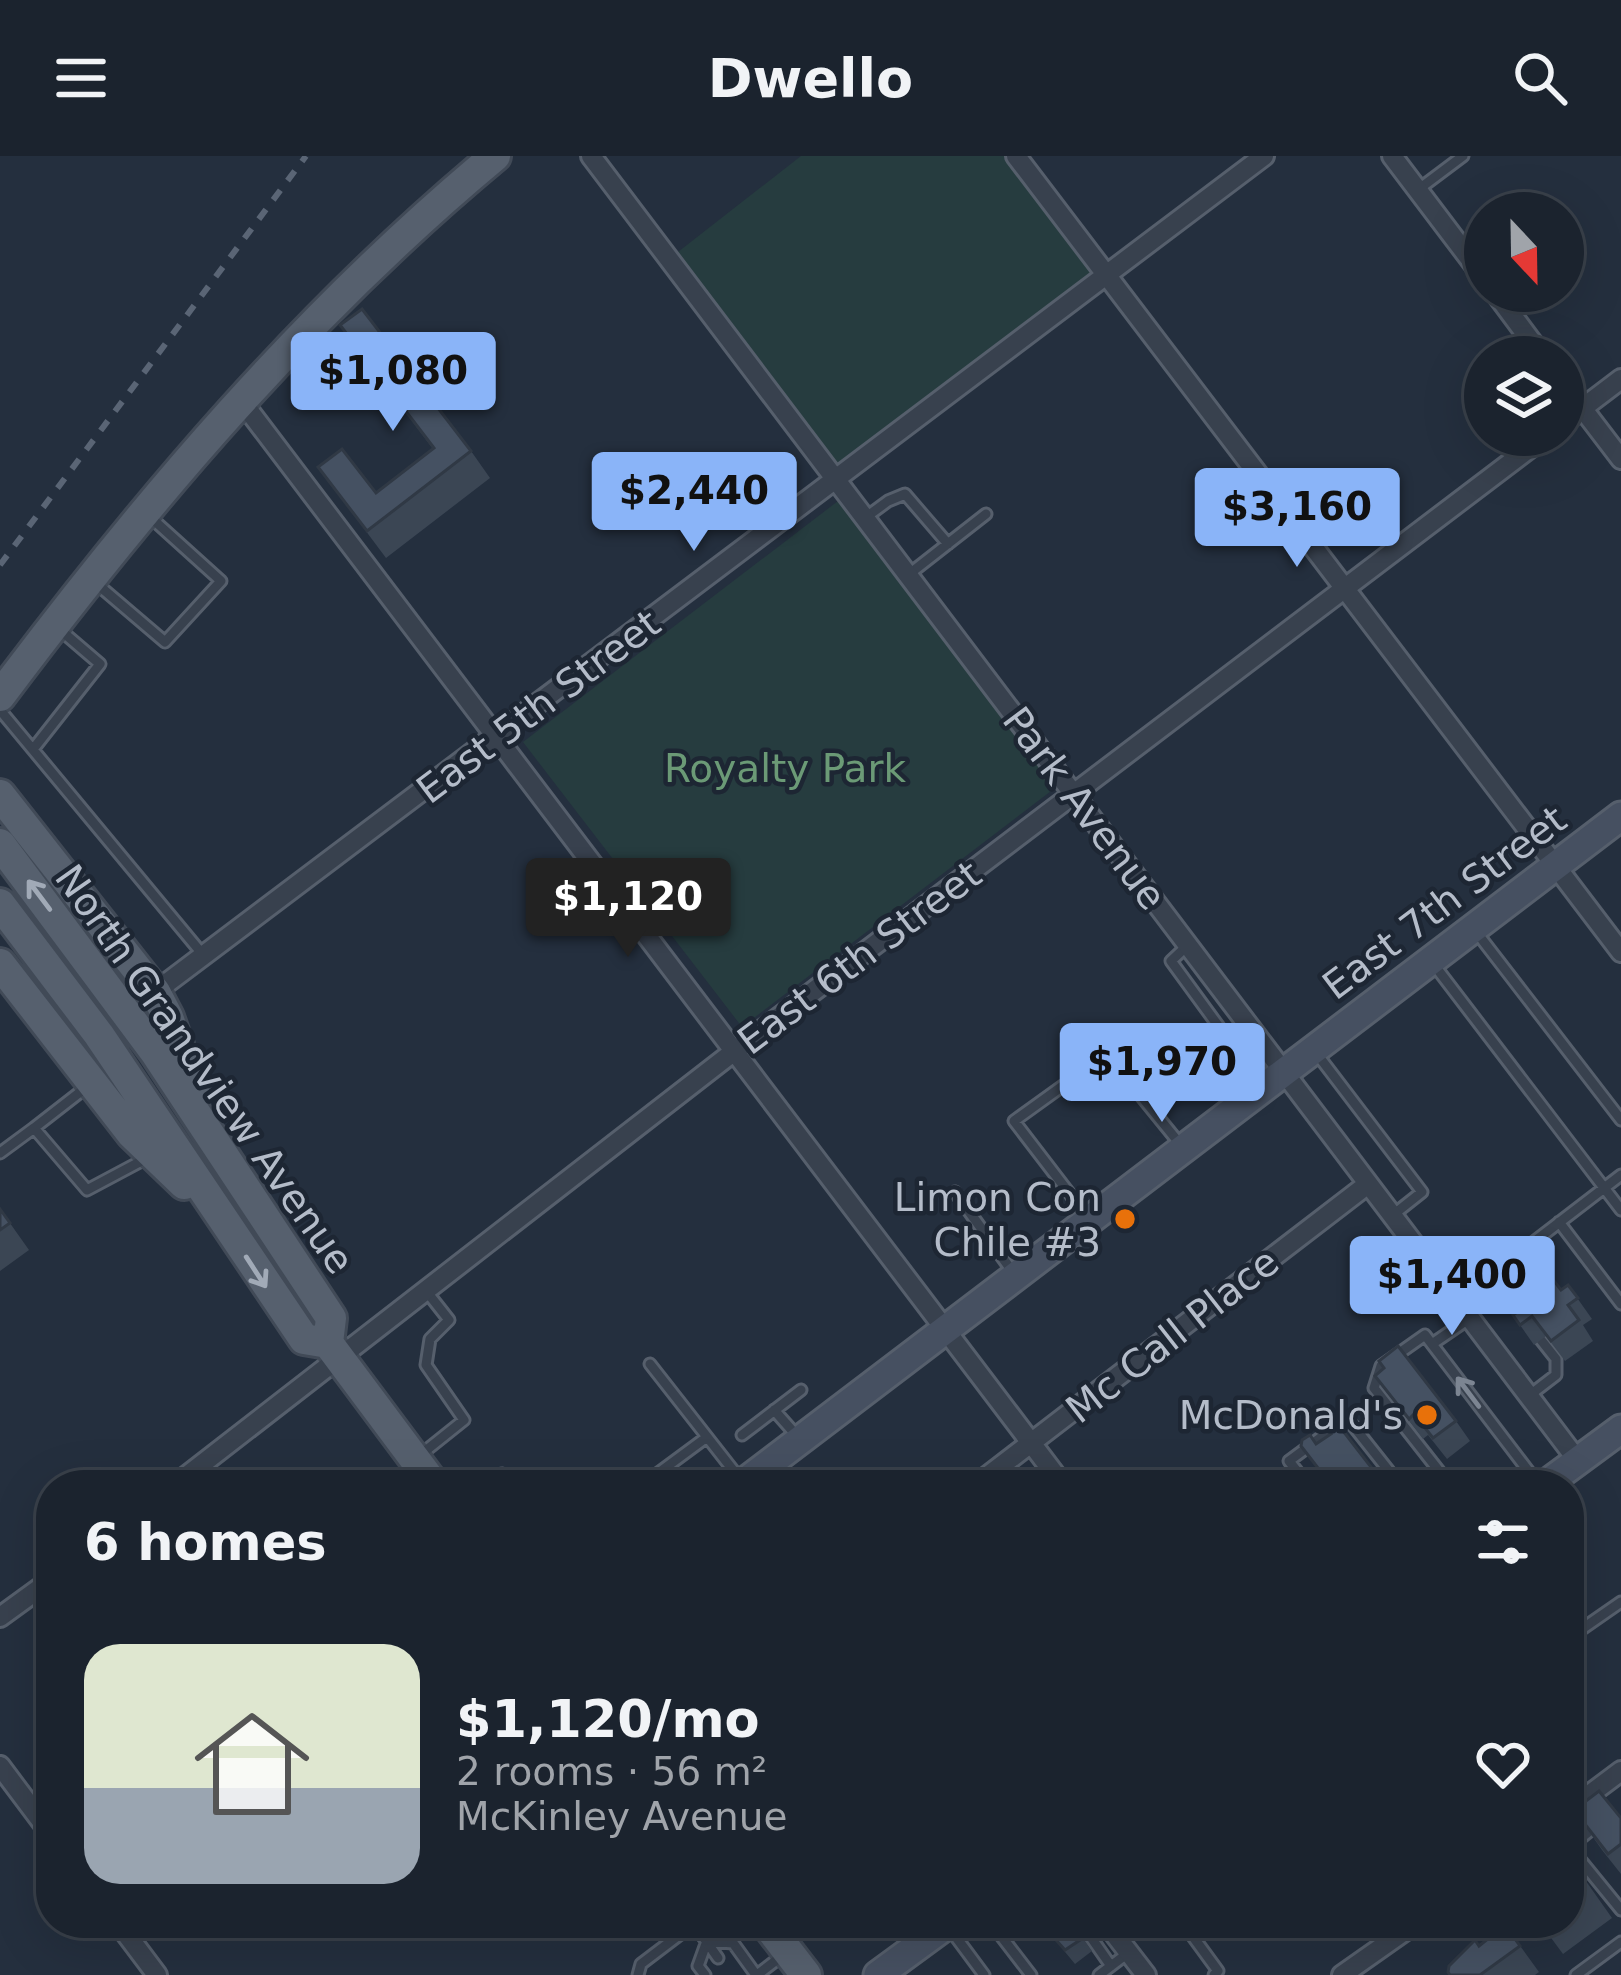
<!DOCTYPE html>
<meta charset="utf-8">
<style>
body{margin:0;font-family:"DejaVu Sans",sans-serif;background:#242b36;color:#f1f3f6;height:100vh;display:flex;flex-direction:column;font-size:45px;white-space:nowrap}
*{box-sizing:border-box;margin:0}
p{font-size:39px;color:#a0a4aa}
.icon{flex:none;width:66px;height:66px;fill:none;stroke:currentColor;stroke-width:2;stroke-linecap:round;stroke-linejoin:round}
.map{position:relative;flex:1;overflow:hidden}
.sheet{position:absolute;left:36px;top:1314px;width:1548px;height:468px;display:flex;flex-direction:column;background:#1b232e;border-radius:48px;box-shadow:0 12px 48px #0002,0 0 0 3px #39404a}
.sheet>*{flex:none}
.needle{width:78px;rotate:158deg}
.tools{position:absolute;left:1464px;top:36px;display:grid;gap:24px}
.tools a{display:grid;place-items:center;width:120px;height:120px;border-radius:50%;background:#1b232e;box-shadow:0 12px 48px #0002,0 0 0 3px #39404a;font-size:60px}
.price{position:absolute;translate:-50% -102px;padding:0 27px;border-radius:12px;background:#8ab4f8;color:#111;font-size:39px;line-height:78px;filter:drop-shadow(0 3px 6px #0008)}
.price::after{content:'';position:absolute;left:50%;top:72px;width:36px;height:27px;margin-left:-18px;background:inherit;clip-path:polygon(0 0,100% 0,50% 100%)}
.price.on{background:#222;color:#fff}
ul{padding:0;list-style:none}
li{display:flex;align-items:center;gap:36px;height:300px;padding:0 48px}
li span{display:grid;place-items:center;flex:none;width:336px;height:240px;border-radius:36px;color:#555}
li>.icon{margin-inline-start:auto}
span .icon{width:144px;height:144px;fill:#fffc;stroke-width:1}
li b{font-size:51px}
h2{display:flex;justify-content:space-between;align-items:center;height:144px;padding:0 48px;font-size:51px}
header{display:flex;justify-content:space-between;align-items:center;height:156px;padding:0 48px;background:#1b232e;font-size:54px;font-weight:700}
.map>svg:first-child{display:block}
</style>
<header><svg class="icon" aria-label="menu" viewBox="0 0 24 24"><path d="M4 6h16M4 12h16M4 18h16"/></svg>Dwello<svg class="icon" aria-label="search" viewBox="0 0 24 24"><circle cx="10" cy="10" r="6"/><path d="M15 15l6 6"/></svg></header>
<div class="map">
<svg width="1621" height="1819" viewBox="0 0 1621 1819">
<rect width="100%" height="100%" fill="#242f3e"/>
<path fill="#263c3f" d="M801,0H1016L1106,119L837,324L669,103Z
M838,345L1055,632L742,871L523,586Z"/>
<g fill="none" stroke-linecap="round" stroke-linejoin="round">
<defs>
<path id="lane" d="M1419,33L1463,0
M865,362L888,345L905,338L948,388
M908,419L986,358
M97,428L165,486L221,425L148,359
M0,554L204,800
M34,592L100,508L58,472
M1474,773L1621,964
M1188,789L1171,805L1241,901L1261,885
M1435,810L1621,1054
M1317,898L1422,1036L1393,1059
M34,972L88,930
M0,997L34,972L87,1034L149,1001
M955,1036L1012,1115
M1086,1059L1014,965L1107,898L1180,988
M1559,1066L1621,1148
M1520,1096C1513,1124 1508,1139 1526,1163
M1457,1145L1621,1019
M1432,1188L1470,1162
M650,1208L740,1323
M1530,1239L1556,1219V1203L1541,1184
M774,1254L797,1280
M742,1279L801,1234
M419,1300L464,1264L426,1209L430,1183L449,1164L427,1136
M487,1329L502,1318L511,1329
M642,1329L707,1281
M1308,1329L1289,1305L1347,1262L1400,1329
M1450,1329L1374,1232L1381,1210L1425,1179L1539,1329
M38,1433L51,1450
M1569,1482L1621,1446
M1569,1690L1621,1754
M1570,1691L1597,1669
M991,1767L1031,1819
M1081,1767L1111,1810
M1183,1767L1218,1815L1214,1819
M694,1768L718,1802
M950,1773L984,1819
M638,1819L641,1808L695,1767
M705,1819L698,1810L707,1785L733,1787L756,1819
M757,1819L783,1799
M1099,1819L1128,1797
M1576,1819L1621,1786"/>
<path id="street" d="M591,0L1578,1305
M1016,0L1621,796
M1392,0L1485,123
M1494,135L1543,201
M1563,227L1621,303
M240,243L1063,1329
M1563,267L1621,223
M155,836L1264,0
M175,1329L732,897L1547,279
M976,1329L1368,1028
M0,1461L51,1424
M0,1610L51,1678
M1569,1654L1621,1615
M118,1767L157,1819
M1106,1767L1146,1819
M1342,1819L1416,1767"/>
<path id="secondary" d="M741,1329L1621,660
M1545,1329L1621,1273
M878,1819L949,1767"/>
<path id="primary" d="M0,540C147,344 305,158 495,0
M0,639L155,836L168,861L194,935
M0,688L155,896L331,1162L328,1187
M0,748L99,879L304,1183L328,1187L434,1329
M0,808L132,978L184,1028
M766,1767L806,1819"/>
</defs>
<use href="#lane" stroke="#565f6c" stroke-width="15"/>
<use href="#street" stroke="#565f6c" stroke-width="24"/>
<use href="#secondary" stroke="#565f6c" stroke-width="33"/>
<use href="#primary" stroke="#414a57" stroke-width="36"/>
<use href="#lane" stroke="#38414e" stroke-width="9"/>
<use href="#street" stroke="#38414e" stroke-width="18"/>
<use href="#secondary" stroke="#465061" stroke-width="27"/>
<use href="#primary" stroke="#56606e" stroke-width="30"/>
<path stroke="#5a6575" stroke-width="6" stroke-dasharray="12 12" stroke-linecap="butt" d="M0,409L306,0"/>
</g>
<path fill="#3b4654" d="M340,169L471,295L490,322L386,402L318,311L376,337L433,293Z
M0,1053L29,1094L0,1115Z
M1568,1129L1592,1163L1583,1169L1593,1185L1565,1205L1546,1180L1534,1189L1513,1159L1525,1151Z
M1375,1220L1456,1265L1470,1285L1447,1303L1428,1279L1423,1283Z
M1574,1654L1621,1662V1718L1602,1694Z
M1569,1701L1612,1762L1563,1798L1540,1767H1569Z
M1072,1767L1092,1795L1075,1808L1046,1773Z
M1229,1767H1256L1238,1780Z
M1505,1769L1539,1816L1535,1819H1450L1479,1790Z"/>
<path fill="#455162" stroke="#303945" stroke-width="3" d="M362,153L471,295L367,375L318,311L342,293L376,337L434,292L340,169Z
M0,1053L10,1067L0,1074Z
M1548,1117L1561,1134L1568,1129L1578,1142L1568,1149L1579,1164L1551,1185L1532,1160L1520,1169L1513,1159L1526,1150L1517,1139Z
M1398,1190L1456,1265L1433,1282L1414,1258L1409,1263L1375,1220L1384,1212L1379,1205Z
M1333,1262L1385,1329H1331L1301,1290L1302,1284L1310,1279L1316,1288L1331,1278L1324,1269Z
M1599,1635L1621,1662V1688L1608,1698L1574,1654Z
M1569,1701L1584,1722L1569,1734Z
M1054,1767H1072L1083,1782L1065,1794L1046,1773Z
M1505,1769L1520,1790L1480,1819H1450L1448,1816L1449,1810L1475,1784L1479,1790Z"/>
<defs><path id="oneway-shaft" d="M-6 0H5M1.5-3L5.5 0L1.5 3" fill="none" stroke-width="1.6" stroke-linecap="round" stroke-linejoin="round" transform="scale(3)"/></defs>
<g stroke="#a1aab7">
<use href="#oneway-shaft" transform="translate(39 739) rotate(-127)"/>
<use href="#oneway-shaft" transform="translate(256 1116) rotate(57)"/>
</g>
<use stroke="#7c8592" href="#oneway-shaft" transform="translate(1468 1236) rotate(-127)"/>
<g fill="#e8710a" stroke="#1d2633" stroke-width="4.5">
<circle cx="1125" cy="1063" r="12"/>
<circle cx="1427" cy="1259" r="12"/>
</g>
<g text-anchor="middle" stroke-width="9" stroke-linejoin="round" paint-order="stroke">
<g font-size="39" fill="#b4bcc9" stroke="#1d2633">
<text transform="translate(538 550) rotate(-37)" y="14">East 5th Street</text>
<text transform="translate(1085 652) rotate(53)" y="14">Park Avenue</text>
<text transform="translate(1444 746) rotate(-37)" y="14">East 7th Street</text>
<text transform="translate(859 801) rotate(-37)" y="14">East 6th Street</text>
<text transform="translate(205 913) rotate(55)" y="14">North Grandview Avenue</text>
<text transform="translate(1172 1179) rotate(-38)" y="14">Mc Call Place</text>
</g>
<g font-size="39" fill="#6b9a76" stroke="#1d2633">
<text x="785" y="626">Royalty Park</text>
</g>
<g font-size="39" fill="#b4bcc9" stroke="#1d2633" text-anchor="end">
<text x="1101" y="1055">Limon Con<tspan x="1101" dy="45">Chile #3</tspan></text>
<text x="1403" y="1273">McDonald's</text>
</g>
</g>
</svg>
<div class="tools">
<a><svg class="needle" viewBox="-14 -14 28 28"><path d="M0-13l5 13h-10z" fill="#e53935"/><path d="M0 13l5-13h-10z" fill="#a0a4aa"/></svg></a>
<a><svg class="icon" aria-label="layers" viewBox="0 0 24 24"><path d="M12 4l9 5-9 5-9-5zM3 14l9 5 9-5"/></svg></a>
</div>
<b class="price" style="left:393px;top:278px">$1,080</b>
<b class="price" style="left:694px;top:398px">$2,440</b>
<b class="price" style="left:1297px;top:414px">$3,160</b>
<b class="price on" style="left:628px;top:804px">$1,120</b>
<b class="price" style="left:1162px;top:969px">$1,970</b>
<b class="price" style="left:1452px;top:1182px">$1,400</b>
<section class="sheet">
<h2>6 homes<svg class="icon" aria-label="filters" viewBox="0 0 24 24"><path d="M4 7h16M4 17h16"/><circle cx="9" cy="7" r="2"/><circle cx="15" cy="17" r="2"/></svg></h2>
<ul>
<li><span style="background:linear-gradient(#dfe7d0 60%,#9aa5b1 0)"><svg class="icon" aria-label="home" viewBox="0 0 24 24"><path d="M3 11l9-7 9 7M6 9v11h12V9"/></svg></span><div><b>$1,120/mo</b><p>2 rooms · 56 m²</p><p>McKinley Avenue</p></div><svg class="icon" aria-label="heart" viewBox="0 0 24 24"><path d="M12 20l-8-8c-3-5 5-10 8-4 3-6 11-1 8 4z"/></svg></li>
</ul>
</section>
</div>
